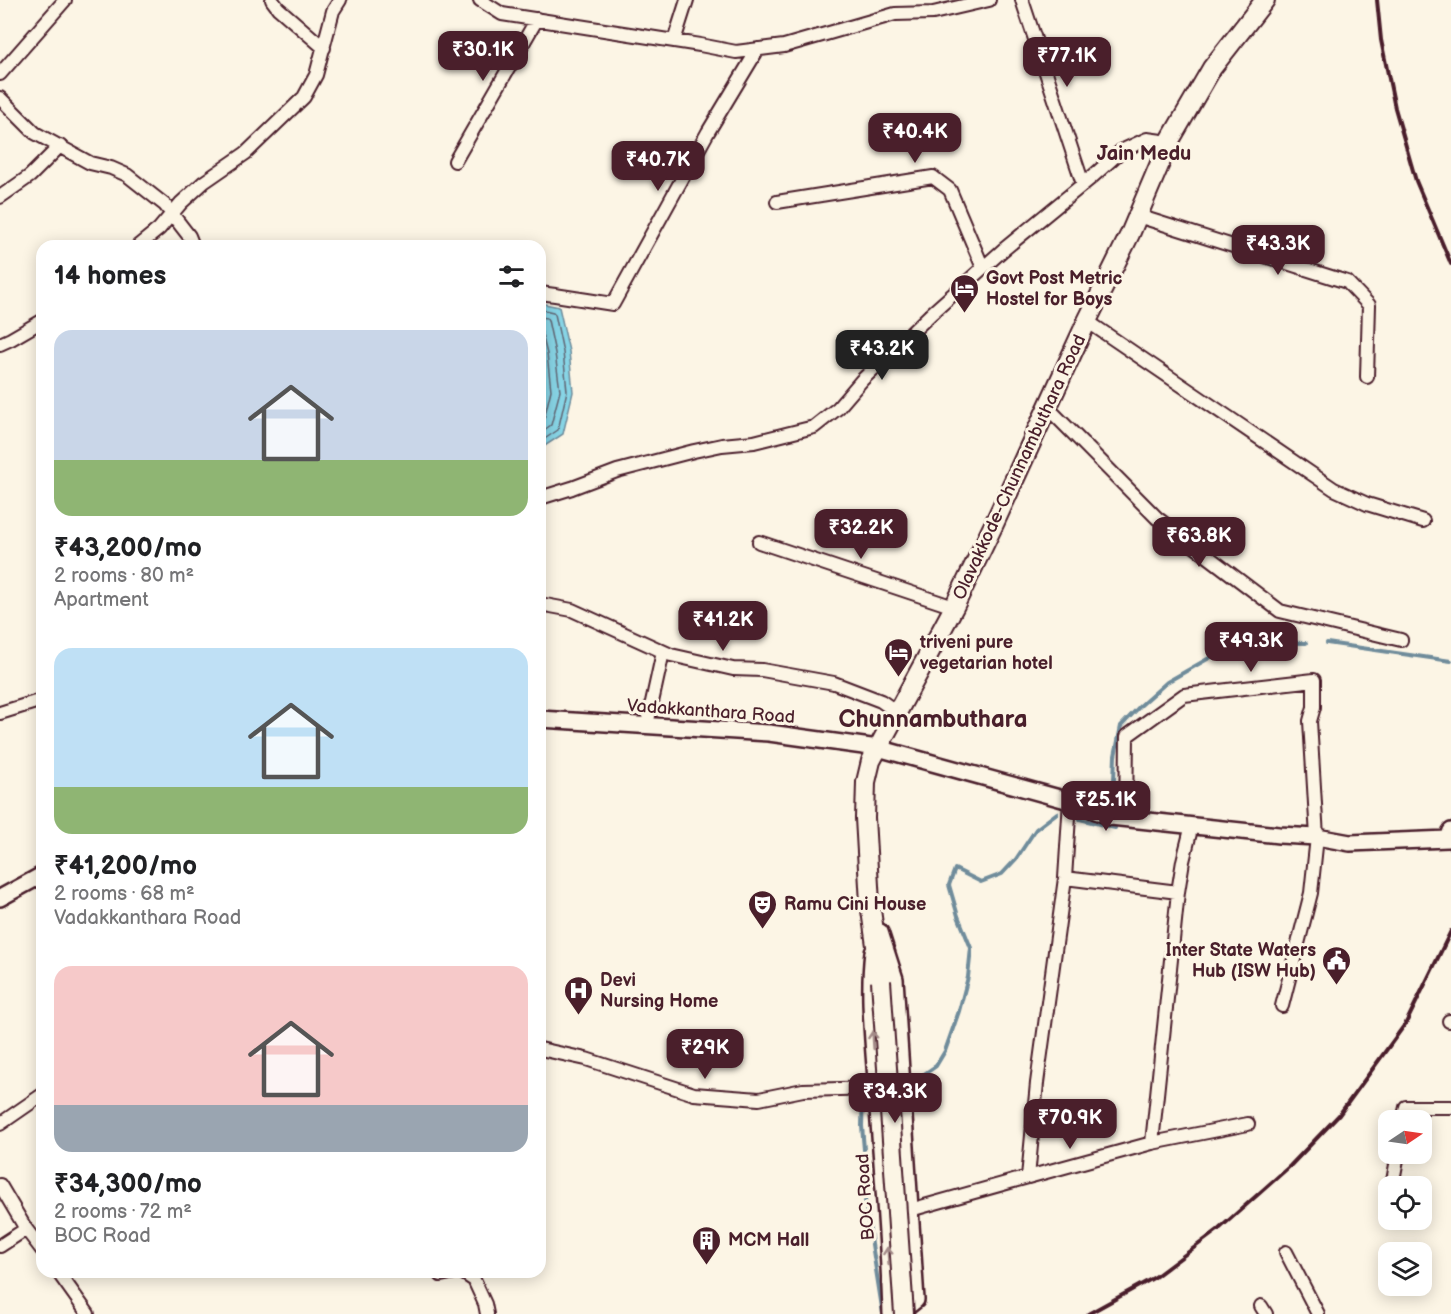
<!DOCTYPE html>
<meta charset="utf-8">
<style>
body{margin:0;font-family:"Balsamiq Sans",sans-serif;background:#f6f6f6;color:#202124;height:100vh;display:flex;flex-direction:column;font-size:22px;white-space:nowrap}
*{box-sizing:border-box;margin:0}
p{font-size:20px;color:#757577}
.icon{flex:none;width:33px;height:33px;fill:none;stroke:currentColor;stroke-width:2;stroke-linecap:round;stroke-linejoin:round}
.map{position:relative;flex:1;overflow:hidden}
.panel{position:absolute;left:36px;top:240px;width:510px;height:1038px;display:flex;flex-direction:column;background:#fff;border-radius:18px;box-shadow:0 3px 15px #0003}
.panel>*{flex:none}
.needle{width:39px;rotate:77deg}
.buttons{position:absolute;left:1378px;top:1110px;display:grid;gap:12px}
.buttons a{display:grid;place-items:center;width:54px;height:54px;border-radius:12px;background:#fff;box-shadow:0 3px 15px #0003;font-size:30px}
.price{position:absolute;translate:-50% -51px;padding:0 14px;border-radius:12px;background:#4a1f2b;color:#fff;font-size:20px;line-height:39px;filter:drop-shadow(0 2px 3px #0008)}
.price::after{content:'';position:absolute;left:50%;top:36px;width:18px;height:14px;margin-left:-9px;background:inherit;clip-path:polygon(0 0,100% 0,50% 100%)}
.price.on{background:#222;color:#fff}
ul{padding:0;list-style:none}
li{display:grid;align-content:center;gap:12px;height:318px;padding:0 18px}
li span{display:grid;place-items:center;height:186px;border-radius:18px;color:#555}
li>.icon{margin-inline-start:auto}
span .icon{width:108px;height:108px;fill:#fffc;stroke-width:1}
li b{font-size:26px}
h2{display:flex;justify-content:space-between;align-items:center;height:72px;padding:0 18px;font-size:26px}
.map>svg:first-child{display:block}
</style>
<div class="map">
<svg width="1451" height="1314" viewBox="0 0 1451 1314">
<rect width="100%" height="100%" fill="#fcf5e5"/>
<filter id="ink" filterUnits="userSpaceOnUse"><feTurbulence type="fractalNoise" baseFrequency=".0167" numOctaves="2"/><feDisplacementMap in="SourceGraphic" scale="12" xChannelSelector="R" yChannelSelector="G"/><feConvolveMatrix kernelMatrix="1 2 1 2 8 2 1 2 1" color-interpolation-filters="sRGB"/></filter>
<g filter="url(#ink)">
<path fill="#87d4e5" stroke="#6f8c9b" stroke-width="1.5" d="M540,303L559,307L569,351L573,392L563,434L540,449Z"/>
<g fill="none" stroke-linecap="round" stroke-linejoin="round">
<path stroke="#626775" stroke-width="1.5" d="M540,309L553,312L555,314L563,352L567,391L558,430L540,442
M540,317L547,318L548,320L555,353L560,391L551,425L540,433
M540,326L547,354L551,390L544,419L540,422"/>
<path stroke="#6f8c9b" stroke-width="4" d="M1327,643L1451,661
M1113,807L1115,756L1121,726L1140,706L1167,682L1211,657L1246,642L1306,643
M1080,819L1115,828
M910,1084L936,1066L945,1051L959,1011L968,977L971,948L958,916L949,885L955,869L981,882L1002,874L1016,859L1036,829L1057,813
M865,1095H863L862,1126L865,1161V1200L883,1314"/>
<defs>
<path id="minor" d="M272,0L278,8L324,48
M480,0L502,14L700,45L736,52L784,46L895,14L933,13L989,0
M1022,0L1083,184
M674,41L687,0
M0,74L65,0
M0,98L35,133L90,163L111,168L127,175L165,205L189,236L193,246
M455,161L537,19
M0,197L30,176L60,146
M777,202L933,177L950,190L983,268
M1138,216L1347,282L1369,305L1367,377
M138,246L159,229L181,203L204,182L246,153L304,97L316,75L333,11L340,0
M540,293L555,295L613,304L708,132L758,49
M1087,321L1334,489L1367,504L1423,521
M0,344L11,339L42,321
M1048,408L1157,518L1280,611L1401,640
M540,498L572,488L617,471L694,451L722,445L754,442L814,427L838,408L862,380L932,313L1003,250L1092,177L1121,151L1147,139L1169,142
M759,542L954,607
M540,604L572,610L671,655L733,669L762,670L834,683L881,701L898,713
M0,713L42,700
M647,725L663,652
M1070,801L1065,878L1037,1083L1028,1177L1152,1143L1178,892L1183,861L1192,825
M1126,818L1127,736L1184,695L1314,680V707L1310,721L1317,837L1311,893L1282,1006
M1065,878L1178,892
M1449,1021H1451
M540,1049L586,1059L694,1094L759,1099L803,1090L876,1088
M1403,1120L1406,1107H1451
M0,1124L42,1095
M1152,1143L1248,1124
M0,1185L26,1229L42,1250
M1392,1186L1398,1154
M910,1210L1028,1177
M0,1246L26,1229
M1286,1252L1318,1314
M58,1272L88,1314
M439,1272L441,1275L455,1272
M462,1272L474,1280L485,1304L487,1314
M1261,1306L1266,1314"/>
<path id="tertiary" d="M540,719L769,733L878,748L1070,801L1111,817L1279,835L1317,837L1350,843L1448,839L1451,831
M0,898L42,875
M880,932L895,979L916,1300L899,1314
M873,952C868,994 873,1038 876,1080C881,1158 889,1236 891,1314"/>
<path id="primary" d="M881,981L870,903L865,818L866,782L871,761L954,607L994,524L1087,321L1130,234L1169,142L1212,68L1265,0"/>
</defs>
<use href="#minor" stroke="#4a1f2b" stroke-width="16"/>
<use href="#tertiary" stroke="#4a1f2b" stroke-width="20"/>
<use href="#primary" stroke="#4a1f2b" stroke-width="22"/>
<use href="#minor" stroke="#fcf5e5" stroke-width="12"/>
<use href="#tertiary" stroke="#fcf5e5" stroke-width="15"/>
<use href="#primary" stroke="#fcf5e5" stroke-width="18"/>
<path stroke="#4a1f2b" stroke-width="4" d="M1377,0L1381,40L1395,108L1416,181L1451,264
M1088,1314L1155,1277L1219,1229L1290,1166L1339,1115L1406,1023L1451,931"/>
<defs>
<path id="primary-bridge" d="M881,981L904,1314"/>
</defs>
<use href="#primary-bridge" stroke="#4a1f2b" stroke-width="22" stroke-linecap="butt"/>
<use href="#primary-bridge" stroke="#fcf5e5" stroke-width="18"/>
</g>
<defs><path id="oneway-shaft" d="M-6 0H5M1.5-3L5.5 0L1.5 3" fill="none" stroke-width="1.6" stroke-linecap="round" stroke-linejoin="round" transform="scale(1.5)"/></defs>
<g stroke="#a38a88">
<use href="#oneway-shaft" transform="translate(873 1040) rotate(-94)"/>
<use href="#oneway-shaft" transform="translate(888 1256) rotate(-94)"/>
</g>
</g>
<defs>
<symbol id="hotel-pin" viewBox="-11 -11 22 30"><path d="M0 17L-7.5 6A9.5 9.5 0 1 1 7.5 6Z" fill="#4a1f2b" stroke="#fcf5e5"/><path d="M-6-4.5h1.5V1H6V5H4.5V3h-9V5H-6ZM-4 0a1.8 1.8 0 1 1 3.6 0ZM.5 0V-2.5h3Q6-2.5 6 0Z" fill="#fff"/></symbol>
<symbol id="theatre-pin" viewBox="-11 -11 22 30"><path d="M0 17L-7.5 6A9.5 9.5 0 1 1 7.5 6Z" fill="#4a1f2b" stroke="#fcf5e5"/><path d="M-5-5.5Q0-4 5-5.5V0Q5 5 0 6Q-5 5-5 0ZM-3.3-2.5H-1v1.5H-3.3ZM1-2.5H3.3v1.5H1ZM-2.8 1Q0 5.5 2.8 1Z" fill="#fff"/></symbol>
<symbol id="civic-pin" viewBox="-11 -11 22 30"><path d="M0 17L-7.5 6A9.5 9.5 0 1 1 7.5 6Z" fill="#4a1f2b" stroke="#fcf5e5"/><path d="M-.6-6.5H3V-4.5H.6V-3L4-1V1h2V6H-6V1h2V-1L-.6-3ZM-1.2 2.5V6h2.4V2.5Z" fill="#fff"/></symbol>
<symbol id="hospital-pin" viewBox="-11 -11 22 30"><path d="M0 17L-7.5 6A9.5 9.5 0 1 1 7.5 6Z" fill="#4a1f2b" stroke="#fcf5e5"/><path d="M-5-5h3v3.5h4V-5h3V5h-3V1.5h-4V5h-3Z" fill="#fff"/></symbol>
<symbol id="building-pin" viewBox="-11 -11 22 30"><path d="M0 17L-7.5 6A9.5 9.5 0 1 1 7.5 6Z" fill="#4a1f2b" stroke="#fcf5e5"/><path d="M-4-6H4V6H1V3H-1V6H-4ZM-2.5-4.3h1.7v1.8h-1.7ZM.8-4.3h1.7v1.8H.8ZM-2.5-1h1.7V.8h-1.7ZM.8-1h1.7V.8H.8Z" fill="#fff"/></symbol>
</defs>
<g fill-rule="evenodd">
<use href="#hotel-pin" x="948" y="272" width="33" height="45"/>
<use href="#hotel-pin" x="882" y="636" width="33" height="45"/>
<use href="#theatre-pin" x="746" y="888" width="33" height="45"/>
<use href="#civic-pin" x="1320" y="944" width="33" height="45"/>
<use href="#hospital-pin" x="562" y="974" width="33" height="45"/>
<use href="#building-pin" x="690" y="1224" width="33" height="45"/>
</g>
<g text-anchor="middle" stroke-width="6" stroke-linejoin="round" paint-order="stroke">
<g font-size="18" font-weight="bold" fill="#4a1f2b" stroke="#fcf5e5" text-anchor="start">
<text x="986" y="284">Govt Post Metric<tspan x="986" dy="21">Hostel for Boys</tspan></text>
<text x="920" y="648">triveni pure<tspan x="920" dy="21">vegetarian hotel</tspan></text>
<text x="784" y="910">Ramu Cini House</text>
<text x="1316" y="956" text-anchor="end">Inter State Waters<tspan x="1316" dy="21">Hub (ISW Hub)</tspan></text>
<text x="600" y="986">Devi<tspan x="600" dy="21">Nursing Home</tspan></text>
<text x="728" y="1246">MCM Hall</text>
</g>
<g font-size="18" fill="#4a1f2b" stroke="#fcf5e5">
<text transform="translate(1019 467) rotate(-65)" y="6">Olavakkode-Chunnambuthara Road</text>
<text transform="translate(711 711) rotate(4)" y="6">Vadakkanthara Road</text>
<text transform="translate(865 1197) rotate(-94)" y="6">BOC Road</text>
</g>
<g font-size="20" font-weight="bold" fill="#4a1f2b" stroke="#fcf5e5">
<text x="1144" y="160">Jain Medu</text>
</g>
<g font-size="24" font-weight="bold" fill="#4a1f2b" stroke="#fcf5e5">
<text x="933" y="727">Chunnambuthara</text>
</g>
</g>
</svg>
<div class="buttons">
<a><svg class="needle" viewBox="-14 -14 28 28"><path d="M0-13l5 13h-10z" fill="#e53935"/><path d="M0 13l5-13h-10z" fill="#757577"/></svg></a>
<a><svg class="icon" aria-label="locate" viewBox="0 0 24 24"><circle cx="12" cy="12" r="6"/><path d="M12 2v4M12 18v4M2 12h4M18 12h4"/></svg></a>
<a><svg class="icon" aria-label="layers" viewBox="0 0 24 24"><path d="M12 4l9 5-9 5-9-5zM3 14l9 5 9-5"/></svg></a>
</div>
<b class="price" style="left:483px;top:82px">₹30.1K</b>
<b class="price" style="left:1067px;top:88px">₹77.1K</b>
<b class="price" style="left:915px;top:164px">₹40.4K</b>
<b class="price" style="left:658px;top:192px">₹40.7K</b>
<b class="price" style="left:1278px;top:276px">₹43.3K</b>
<b class="price on" style="left:882px;top:381px">₹43.2K</b>
<b class="price" style="left:861px;top:560px">₹32.2K</b>
<b class="price" style="left:1199px;top:568px">₹63.8K</b>
<b class="price" style="left:723px;top:652px">₹41.2K</b>
<b class="price" style="left:1251px;top:673px">₹49.3K</b>
<b class="price" style="left:1106px;top:832px">₹25.1K</b>
<b class="price" style="left:705px;top:1080px">₹29K</b>
<b class="price" style="left:895px;top:1124px">₹34.3K</b>
<b class="price" style="left:1070px;top:1150px">₹70.9K</b>
<section class="panel">
<h2>14 homes<svg class="icon" aria-label="filters" viewBox="0 0 24 24"><path d="M4 7h16M4 17h16"/><circle cx="9" cy="7" r="2"/><circle cx="15" cy="17" r="2"/></svg></h2>
<ul>
<li><span style="background:linear-gradient(#c9d6e8 70%,#8fb573 0)"><svg class="icon" aria-label="home" viewBox="0 0 24 24"><path d="M3 11l9-7 9 7M6 9v11h12V9"/></svg></span><div><b>₹43,200/mo</b><p>2 rooms · 80 m²</p><p>Apartment</p></div></li>
<li><span style="background:linear-gradient(#bfe0f5 75%,#8fb573 0)"><svg class="icon" aria-label="home" viewBox="0 0 24 24"><path d="M3 11l9-7 9 7M6 9v11h12V9"/></svg></span><div><b>₹41,200/mo</b><p>2 rooms · 68 m²</p><p>Vadakkanthara Road</p></div></li>
<li><span style="background:linear-gradient(#f6c9c9 75%,#9aa5b1 0)"><svg class="icon" aria-label="home" viewBox="0 0 24 24"><path d="M3 11l9-7 9 7M6 9v11h12V9"/></svg></span><div><b>₹34,300/mo</b><p>2 rooms · 72 m²</p><p>BOC Road</p></div></li>
</ul>
</section>
</div>
